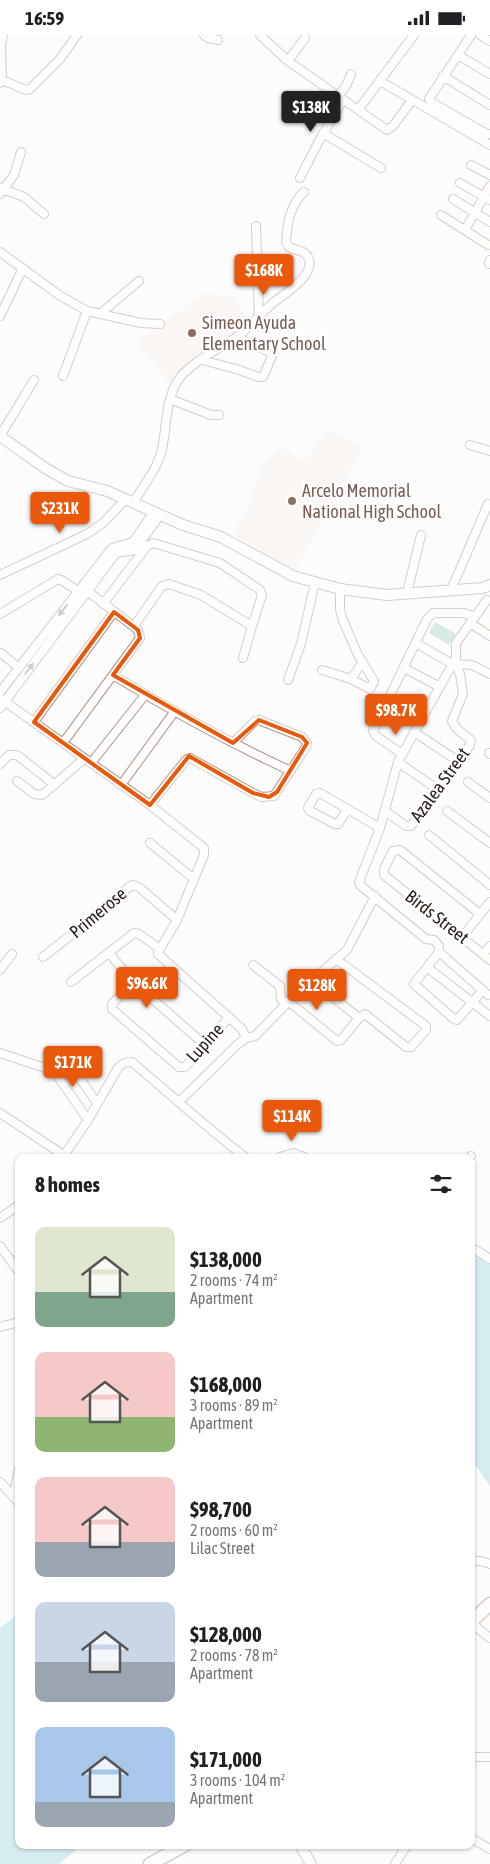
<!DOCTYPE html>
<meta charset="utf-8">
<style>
body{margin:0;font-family:"Asap Condensed",sans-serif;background:#f6f6f6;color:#202124;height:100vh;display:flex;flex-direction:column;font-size:19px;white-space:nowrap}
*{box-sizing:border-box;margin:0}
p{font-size:16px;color:#757577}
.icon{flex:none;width:28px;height:28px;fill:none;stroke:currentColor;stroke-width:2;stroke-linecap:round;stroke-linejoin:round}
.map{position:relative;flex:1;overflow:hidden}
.side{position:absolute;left:15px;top:1119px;width:460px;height:695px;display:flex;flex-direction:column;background:#fff;border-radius:10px;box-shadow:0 1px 4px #0004}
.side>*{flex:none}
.price{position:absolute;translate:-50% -42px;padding:0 11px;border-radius:5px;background:#ea580c;color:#fff;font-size:16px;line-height:32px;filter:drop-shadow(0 1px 2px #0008)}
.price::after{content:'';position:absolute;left:50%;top:30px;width:15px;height:11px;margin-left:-8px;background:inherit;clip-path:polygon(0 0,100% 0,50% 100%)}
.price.selected{background:#222;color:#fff}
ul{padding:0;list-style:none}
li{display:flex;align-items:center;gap:15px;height:125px;padding:0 20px}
li span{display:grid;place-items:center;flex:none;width:140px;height:100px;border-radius:10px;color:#555}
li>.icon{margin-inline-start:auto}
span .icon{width:60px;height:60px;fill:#fffc;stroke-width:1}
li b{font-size:21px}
h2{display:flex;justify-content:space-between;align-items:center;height:60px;padding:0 20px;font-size:21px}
.status{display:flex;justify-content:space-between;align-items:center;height:35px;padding:0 25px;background:#fff;direction:ltr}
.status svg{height:14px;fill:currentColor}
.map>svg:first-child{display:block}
</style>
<div class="status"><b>16:59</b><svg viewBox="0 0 49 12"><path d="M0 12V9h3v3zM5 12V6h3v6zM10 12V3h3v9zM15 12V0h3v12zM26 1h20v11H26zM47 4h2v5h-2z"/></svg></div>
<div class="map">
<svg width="490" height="1829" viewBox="0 0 490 1829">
<rect width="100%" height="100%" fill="#fcfcfc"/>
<path fill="#f9f0ec" d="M202,258L234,262L249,289L182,336L171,351L136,306L177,278Z
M328,395L363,412L295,535L232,499L246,475L261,433L281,412L304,426Z"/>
<path fill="#acd7c0" d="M435,587L456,599L449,610L429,598Z"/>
<path fill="#a7dce4" d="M475,1217L490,1227V1451L476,1431L471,1430V1218Z
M19,1578V1810H82L59,1829H0V1593Z"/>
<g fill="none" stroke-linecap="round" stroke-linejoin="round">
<defs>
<path id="minor" d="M204,0L208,3L218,5
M260,0L288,26L387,95L393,91L412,65
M471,0L429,64L431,67L487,99H490
M480,0L490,6
M458,20L490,39
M288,26L305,3
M443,41L490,70
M2,45L1,10L3,0
M380,46L490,110
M0,48L2,45L26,55L30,54L60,24L77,0
M338,61L346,51L351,39
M358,75L414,0
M323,98L381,133
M471,130L490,140
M300,143L319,106L343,65
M460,148L490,165
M0,153L24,162L44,179
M0,159L14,140L21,117
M453,164L490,187
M441,180L488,210
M256,191L259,282
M465,195L490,151
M0,217L59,260L87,276L141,288L160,289
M489,229L490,225
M100,279L139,246
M0,281L23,233
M202,325L236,334L259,342H263L272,321V318L236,302
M63,341L87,276
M170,364L211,380H219
M0,401L34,345
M470,410L490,416
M133,468C143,451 158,433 162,414C167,392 165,367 177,347C188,328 220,314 238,301C251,291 261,278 274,267C286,258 317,239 308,222C304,214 295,216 289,212L286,207C287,189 290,170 304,157
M0,540L87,499L103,488L126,464
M451,555L488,469
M407,558L421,500
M103,569L147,511L153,508L220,528L260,555L262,560L252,591
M0,579L58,544L63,546L81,558
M470,588L490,601
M134,591L162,551L169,549L201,560L252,591L243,623
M416,608L447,626L456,629L472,630L490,639
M1,618L18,632
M456,629L451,632L444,644L398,727L380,793L359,847L361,851L426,904L434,905L439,911V917L414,949L454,984L457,985L483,955
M404,633L440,652
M322,635L351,644L370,654L374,646L358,620L342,583L340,574V554
M113,640C170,675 230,708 291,736
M351,644L362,628
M288,645L301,609L315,547
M0,657L112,513L133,507L153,478
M0,663L150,770L204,813V820L177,885L160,914L158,919L242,994L246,1003L255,1001L295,960L347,915L375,861
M0,673L116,518L135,515L160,480
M34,687L114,577
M414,697L458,726
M63,708L140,603L138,595L85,554
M489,718L490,719
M402,719L376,701L373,696L427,584L433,578H464L474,582
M398,727L437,754
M91,728L145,660
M0,729L9,720H17L55,750
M17,746L34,759L42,760L84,724
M468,747L490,763
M121,750L175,676
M150,770L186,725L190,723L253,758L262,762L274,761L306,712L307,708L302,702L259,685L255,686L233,708
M347,775L338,789H335L310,776L308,773L316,759L320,758L380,793
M385,776L406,791H411L470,710L471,705L457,694L452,686L463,659L460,639L456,629V608L487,565
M447,776L490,808
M429,800L490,850
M150,808L194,844
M480,879L400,815L393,816L384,834V840L490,925
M462,902L490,867
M439,917L488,960
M109,918L133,947L205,1010
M483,919L490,911
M43,922L104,874L130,851L133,850L140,853L177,885
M253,930L280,951L281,964L285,970
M428,933L490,981
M0,935L12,919
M312,945L359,983
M71,947L134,898L139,899L160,914
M133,947L112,969V974L179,1032H185L229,982
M288,966L337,1006L341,1005L359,983L365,979L406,1012H411L426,995V991L336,924
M0,1018L54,1036L88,1085
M68,1026L97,1068
M179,1067L237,1010L246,1003
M0,1078L65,1121
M63,1122L88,1085L118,1033C123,1028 126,1027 132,1027C170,1059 206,1092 245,1122
M280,1122L293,1118L304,1122
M470,1122L471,1121
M0,1183L19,1170
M0,1211L19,1237
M471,1212L490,1224
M0,1292L19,1287
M0,1447L19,1468
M13,1462L19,1434
M471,1526H481L490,1529
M471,1588L490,1603
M471,1722H490
M471,1803L490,1814
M395,1829L407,1810"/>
<path id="tertiary" d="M0,401L45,433L68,446L107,456L183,490L221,502L293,541L340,554L387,560L483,553L490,550
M300,1810L311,1829"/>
<path id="primary" d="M471,1587L490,1569
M150,1829L185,1810"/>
</defs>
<use href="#minor" stroke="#b29385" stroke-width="10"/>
<use href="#tertiary" stroke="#b29385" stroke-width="12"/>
<use href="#primary" stroke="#b29385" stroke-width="15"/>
<use href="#minor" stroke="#fff" stroke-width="8"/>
<use href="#tertiary" stroke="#fff" stroke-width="10"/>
<use href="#primary" stroke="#fff" stroke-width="12"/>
</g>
<defs><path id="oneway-solid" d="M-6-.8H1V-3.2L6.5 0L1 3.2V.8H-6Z" transform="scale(1.25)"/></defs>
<g fill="#9e9997">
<use href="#oneway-solid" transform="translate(63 575) rotate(128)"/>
<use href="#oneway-solid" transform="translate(29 634) rotate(-53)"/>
</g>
<path d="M0 0H490V1829H0ZM114,577L138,595L140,603L113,640L233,708L259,685L302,702L307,708L277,757L269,762L253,758L189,721L150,770L34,687Z" fill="#fcfcfc" fill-opacity=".55" fill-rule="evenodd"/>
<path fill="none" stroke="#e8590c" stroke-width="4" stroke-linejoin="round" d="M114,577L138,595L140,603L113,640L233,708L259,685L302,702L307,708L277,757L269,762L253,758L189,721L150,770L34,687Z"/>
<g fill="#8d6e63" stroke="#fff" stroke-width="2">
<circle cx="192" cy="298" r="5"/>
<circle cx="292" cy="466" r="5"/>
</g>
<g text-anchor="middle" stroke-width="5" stroke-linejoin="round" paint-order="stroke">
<g font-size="18" fill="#785e54" stroke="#fff" text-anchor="start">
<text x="202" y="294">Simeon Ayuda<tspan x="202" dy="21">Elementary School</tspan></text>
<text x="302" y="462">Arcelo Memorial<tspan x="302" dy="21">National High School</tspan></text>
</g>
<g font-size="18" fill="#281c17" stroke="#fff">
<text transform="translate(440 750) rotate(-54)" y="6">Azalea Street</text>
<text transform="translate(98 878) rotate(-40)" y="6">Primerose</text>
<text transform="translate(437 882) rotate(38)" y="6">Birds Street</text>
<text transform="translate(205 1008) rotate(-48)" y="6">Lupine</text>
</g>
</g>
</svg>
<b class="price selected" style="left:311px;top:98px">$138K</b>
<b class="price" style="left:264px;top:261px">$168K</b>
<b class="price" style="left:60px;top:499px">$231K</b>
<b class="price" style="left:396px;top:701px">$98.7K</b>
<b class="price" style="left:147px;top:974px">$96.6K</b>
<b class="price" style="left:317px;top:976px">$128K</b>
<b class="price" style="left:73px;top:1053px">$171K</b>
<b class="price" style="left:292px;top:1107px">$114K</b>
<section class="side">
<h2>8 homes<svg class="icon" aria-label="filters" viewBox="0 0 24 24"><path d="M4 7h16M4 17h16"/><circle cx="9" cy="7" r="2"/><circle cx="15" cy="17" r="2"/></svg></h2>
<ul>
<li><span style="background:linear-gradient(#dfe7d0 65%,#7fa58c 0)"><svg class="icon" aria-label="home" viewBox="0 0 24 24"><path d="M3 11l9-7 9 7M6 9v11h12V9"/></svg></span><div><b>$138,000</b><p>2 rooms · 74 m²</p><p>Apartment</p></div></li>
<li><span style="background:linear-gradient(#f6c9c9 65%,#8fb573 0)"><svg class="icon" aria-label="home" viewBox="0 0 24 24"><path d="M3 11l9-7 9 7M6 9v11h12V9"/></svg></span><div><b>$168,000</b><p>3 rooms · 89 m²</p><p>Apartment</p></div></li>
<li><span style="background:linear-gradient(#f6c9c9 65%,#9aa5b1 0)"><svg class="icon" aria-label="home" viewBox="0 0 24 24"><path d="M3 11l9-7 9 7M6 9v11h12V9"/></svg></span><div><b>$98,700</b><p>2 rooms · 60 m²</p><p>Lilac Street</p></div></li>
<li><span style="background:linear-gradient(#c9d6e8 60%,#9aa5b1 0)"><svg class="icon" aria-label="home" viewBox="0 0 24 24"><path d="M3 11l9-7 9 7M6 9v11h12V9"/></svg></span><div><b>$128,000</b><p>2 rooms · 78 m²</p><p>Apartment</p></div></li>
<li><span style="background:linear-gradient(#a9c7e8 75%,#9aa5b1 0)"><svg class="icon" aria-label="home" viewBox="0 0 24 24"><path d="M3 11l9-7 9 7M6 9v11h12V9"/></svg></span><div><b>$171,000</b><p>3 rooms · 104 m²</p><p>Apartment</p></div></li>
</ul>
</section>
</div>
